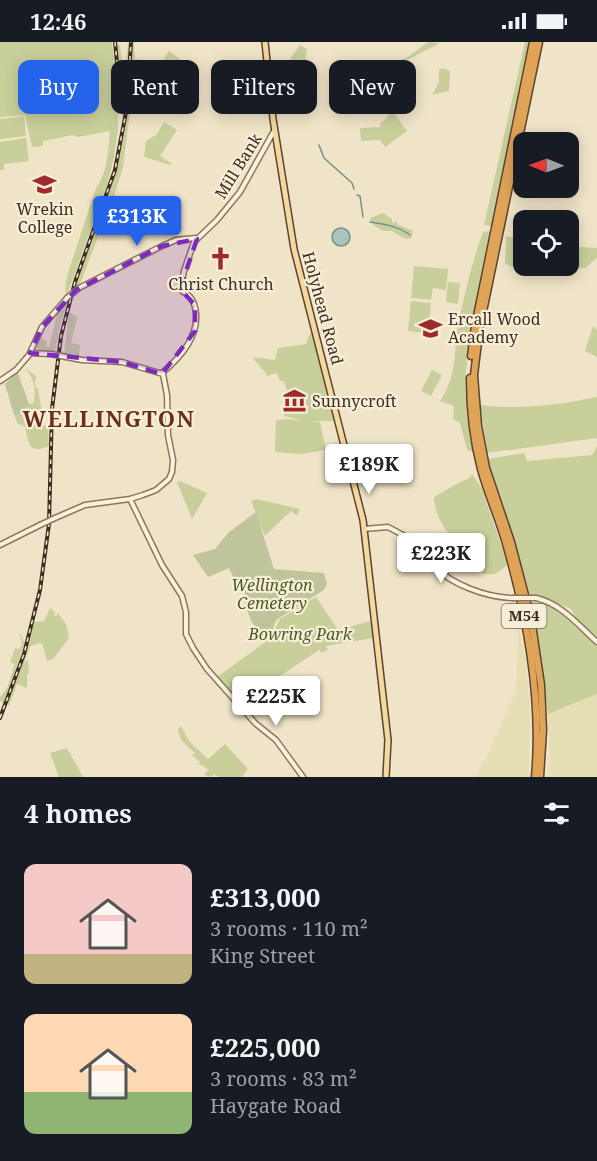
<!DOCTYPE html>
<meta charset="utf-8">
<style>
body{margin:0;font-family:"Noto Serif",serif;background:#242831;color:#f1f3f6;height:100vh;display:flex;flex-direction:column;font-size:22px;white-space:nowrap}
*{box-sizing:border-box;margin:0}
p{font-size:20px;color:#9ea1a6}
.icon{flex:none;width:33px;height:33px;fill:none;stroke:currentColor;stroke-width:2;stroke-linecap:round;stroke-linejoin:round}
.map{position:relative;height:735px;overflow:hidden}
.panel{display:flex;flex-direction:column;background:#171b24;flex:1}
.panel>*{flex:none}
.hud{position:absolute;left:18px;top:18px;width:561px;height:54px;display:flex;gap:12px}
.needle{width:39px;rotate:271deg}
.controls{position:absolute;left:513px;top:90px;display:grid;gap:12px}
.controls a{display:grid;place-items:center;width:66px;height:66px;border-radius:12px;background:#171b24;box-shadow:0 3px 15px #0003;font-size:30px}
.price{position:absolute;translate:-50% -51px;padding:0 14px;border-radius:6px;background:#fff;color:#222;font-size:20px;line-height:39px;filter:drop-shadow(0 2px 3px #0008)}
.price::after{content:'';position:absolute;left:50%;top:36px;width:18px;height:14px;margin-left:-9px;background:inherit;clip-path:polygon(0 0,100% 0,50% 100%)}
.price.selected{background:#2563eb;color:#fff}
ul{padding:0;list-style:none}
li{display:flex;align-items:center;gap:18px;height:150px;padding:0 24px}
li span{display:grid;place-items:center;flex:none;width:168px;height:120px;border-radius:12px;color:#555}
li>.icon{margin-inline-start:auto}
span .icon{width:72px;height:72px;fill:#fffc;stroke-width:1}
li b{font-size:26px}
h2{display:flex;justify-content:space-between;align-items:center;height:72px;padding:0 24px;font-size:26px}
.pill{padding:0 21px;border-radius:12px;background:#171b24;box-shadow:0 3px 15px #0003;font-size:21px;line-height:54px}
.pill.selected{background:#2563eb;color:#fff}
.status{display:flex;justify-content:space-between;align-items:center;height:42px;padding:0 30px;background:#171b24;direction:ltr}
.status svg{height:16px;fill:currentColor}
.map>svg:first-child{display:block}
</style>
<div class="status"><b>12:46</b><svg viewBox="0 0 49 12"><path d="M0 12V9h3v3zM5 12V6h3v6zM10 12V3h3v9zM15 12V0h3v12zM26 1h20v11H26zM47 4h2v5h-2z"/></svg></div>
<div class="map">
<svg width="597" height="735" viewBox="0 0 597 735">
<rect width="100%" height="100%" fill="#f0e4c8"/>
<path fill="#e6deb5" d="M514,559L525,616L530,667L529,735H475L488,712L516,649L518,594L510,560Z
M597,652V735H548L550,716L548,672Z"/>
<path fill="#c9cf9b" d="M0,0H112L118,49V88L114,115L108,140L67,253L65,248L67,234L96,146C108,130 108,108 110,89L78,95L73,93L43,99V104L32,105L25,73L0,75Z
M117,0L120,4L124,33L128,0L127,40L122,78L121,37Z
M131,0H134L135,17L162,20L169,9L180,17L167,38L163,39L151,23L136,22L123,125L116,148L80,242L75,246C84,212 100,180 111,146C127,99 131,49 131,0Z
M428,0L440,1L339,54L336,53L409,14Z
M525,0H531L492,184L484,183Z
M300,3L307,7L305,22H298L297,37L285,43L283,27Z
M443,26L450,29L449,49L432,53L439,40V28Z
M394,71L407,89L385,105L380,98L361,99L360,86L380,85L381,80L385,78L389,72Z
M24,74L26,94L0,97V77Z
M164,80L177,88L160,114L172,122L170,123L144,115L146,99L156,93Z
M26,96L29,119L4,122V128H0V100Z
M383,171L392,177V181L397,179V182L413,189L411,197L403,196L392,189H383L371,181L370,176Z
M490,189L470,288L466,332L468,373L474,410L467,408L460,381L453,377L454,364L440,359C458,332 453,314 458,284C464,252 472,221 483,190Z
M506,194L523,198L524,224H568L569,204L597,206V216L585,226L525,229L505,222Z
M414,224L448,227L446,248L433,246L431,258L411,256Z
M448,240L460,241L458,262L446,260Z
M68,258L59,288L55,311L39,309L35,300L38,294L47,299L46,304L49,305L58,269Z
M411,259L431,261L428,291L408,289Z
M69,270L77,275L71,301L80,303L79,314L64,311Z
M593,284L597,288V315L585,309Z
M312,289L336,379H310L320,380L326,408L300,412L275,410L276,379L284,377L302,378L284,374L285,353L288,352L284,339H280L277,331L267,334C264,326 256,323 253,315L275,318L278,306L306,302L309,293Z
M22,324L36,334L35,344L38,347L44,383L48,385L49,404C29,413 29,402 25,385L17,381L5,342L18,331L29,362H33C37,348 34,333 22,324Z
M432,328L442,333L431,354L421,349Z
M597,355V396L487,411L480,363C519,368 559,363 597,355Z
M597,404V595L578,580L571,567L539,554L530,553L487,417L524,411L527,419L592,413Z
M472,432L482,447L508,523L495,532H483C466,507 435,488 434,455L460,440L470,436Z
M180,439L207,451L192,477L177,440Z
M257,457L300,467L297,474L291,469L265,494L251,459Z
M316,555L338,588L370,579L373,596L326,604L328,608L322,611L319,608L251,653L247,646L235,654L217,635L271,596L280,577Z
M530,560C557,560 577,586 597,602V652L548,672Z
M50,566L55,570L54,573L56,574L58,571L66,582L69,596L53,617L47,619L42,601L30,604L24,622L28,618L29,631L27,632V646L17,642L9,664L7,662L34,580L44,579Z
M17,591L21,592L23,599L25,600L4,661L0,659V655L7,646L15,622L10,620L15,606L20,607L22,601L20,593Z
M181,684L189,699L208,717L225,702L248,727L242,735H220L214,732L212,735L204,733L208,727L199,722L200,720L192,713L195,711C187,704 179,699 178,687Z
M67,706L83,735H59L50,711Z"/>
<path fill="#bfc49a" d="M17,330L29,362L20,371L14,373L5,342Z
M256,470L274,527L324,531L327,542L324,548L276,578L270,595L265,598L251,579L243,556L245,551L240,539L236,541L229,526L208,535L193,513L215,507L228,491Z"/>
<path fill="#a9c4bc" stroke="#6f938a" stroke-width="1.5" d="M332 195a9 9 0 1 1 18 0a9 9 0 1 1-18 0Z"/>
<g fill="none" stroke-linecap="round" stroke-linejoin="round">
<path stroke="#6f938a" stroke-width="1.5" d="M319,103L324,116L352,141L354,147
M357,153L360,154L363,175
M370,180C384,182 398,184 410,193"/>
<defs>
<path id="minor" d="M79,246L162,204L176,198L196,196
M30,311L51,312
M162,331C180,316 198,296 196,272C195,261 192,254 182,249L181,244L184,229L194,200L217,178L240,150L274,89
M0,339L16,328L29,313L42,285L67,256
M130,457L162,523L182,554L186,570V592L193,606L207,627L255,681L276,698L303,735
M55,476L85,463L130,457L143,453L156,448L169,437L172,430L173,418L168,393L167,353L163,332L122,320L82,318L66,315
M364,487L388,485L418,501C426,507 427,517 434,524C452,543 486,555 512,556
M0,503L40,483
M536,556C562,562 578,583 597,600"/>
<path id="major" d="M265,0L273,77L294,207L363,478L388,698L386,735"/>
<path id="highway" d="M539,0L480,284L474,333L478,384L486,426L511,500L531,576L541,643L543,688L540,735
M471,314L475,284L533,0
M470,336C470,367 473,397 481,427C488,453 500,478 507,505C528,579 542,658 535,735"/>
</defs>
<use href="#minor" stroke="#8d765c" stroke-width="7"/>
<use href="#major" stroke="#5b4430" stroke-width="8"/>
<use href="#highway" stroke="#5b4430" stroke-width="9"/>
<use href="#minor" stroke="#faf1dc" stroke-width="4"/>
<use href="#major" stroke="#f3d9a0" stroke-width="5"/>
<use href="#highway" stroke="#e0a458" stroke-width="6"/>
<defs>
<path id="rail" d="M115,0L121,61
M0,676L24,612L40,548L49,482L52,367L61,294L75,240L115,128L127,65L131,0"/>
</defs>
<use href="#rail" stroke="#3d2e20" stroke-width="4"/>
<use href="#rail" stroke="#f7eed8" stroke-width="1.5" stroke-dasharray="4.5" stroke-linecap="butt"/>
<defs>
<path id="minor-bridge" d="M67,256L79,246
M51,312L66,315
M40,483L55,476
M512,556H536"/>
</defs>
<use href="#minor-bridge" stroke="#8d765c" stroke-width="7" stroke-linecap="butt"/>
<use href="#minor-bridge" stroke="#faf1dc" stroke-width="4"/>
</g>
<path fill="#7b2cbf" fill-opacity="0.2" stroke="#7b2cbf" stroke-width="4.5" stroke-dasharray="12 8" stroke-linejoin="round" d="M197,197L180,247L195,263V289L162,332L122,320L30,311L42,285L76,248L162,204Z"/>
<defs>
<symbol id="school-bare" viewBox="-9 -9 18 18"><path d="M0-5L7-2L0 1L-7-2ZM-4 1L0 2.5L4 1V4Q0 6-4 4Z" fill="#9e2a2b" stroke="#f7eed8" stroke-width="2.5" paint-order="stroke"/></symbol>
<symbol id="church-bare" viewBox="-9 -9 18 18"><path d="M-1.2-6h2.4v3.5h3.3v2.4h-3.3V6h-2.4V-.1h-3.3v-2.4h3.3Z" fill="#9e2a2b" stroke="#f7eed8" stroke-width="2.5" paint-order="stroke"/></symbol>
<symbol id="museum-bare" viewBox="-9 -9 18 18"><path d="M0-6L6-3V-2H-6V-3ZM-5-1h2V3h-2ZM-1-1h2V3h-2ZM3-1h2V3H3ZM-6 4H6V6H-6Z" fill="#9e2a2b" stroke="#f7eed8" stroke-width="2.5" paint-order="stroke"/></symbol>
</defs>
<g fill-rule="evenodd">
<use href="#school-bare" x="28" y="126" width="33" height="33"/>
<use href="#church-bare" x="204" y="200" width="33" height="33"/>
<use href="#school-bare" x="414" y="270" width="33" height="33"/>
<use href="#museum-bare" x="278" y="342" width="33" height="33"/>
</g>
<g text-anchor="middle" stroke-width="4.5" stroke-linejoin="round" paint-order="stroke">
<rect fill="#f7eed8" stroke="#756857" stroke-width="1.5" x="501.5" y="562" width="45" height="24" rx="4.5"/>
<g font-size="15" font-weight="bold" fill="#3d2e20">
<text x="524" y="579">M54</text>
</g>
<g font-size="16" fill="#3d2e20" stroke="#f7eed8">
<text transform="translate(238 124) rotate(-58)" y="6">Mill Bank</text>
<text transform="translate(323 266) rotate(75)" y="6">Holyhead Road</text>
</g>
<g font-size="16" fill="#3d2e20" stroke="#f7eed8">
<text x="45" y="173">Wrekin<tspan x="45" dy="18">College</tspan></text>
<text x="221" y="248">Christ Church</text>
<text x="448" y="283" text-anchor="start">Ercall Wood<tspan x="448" dy="18">Academy</tspan></text>
<text x="312" y="365" text-anchor="start">Sunnycroft</text>
</g>
<g font-size="16" font-style="italic" fill="#4d5a26" stroke="#f7eed8">
<text x="272" y="549">Wellington<tspan x="272" dy="18">Cemetery</tspan></text>
<text x="300" y="598">Bowring Park</text>
</g>
<g font-size="22" font-weight="bold" letter-spacing="1.5" fill="#6b2e1e" stroke="#f7eed8">
<text x="109" y="385">WELLINGTON</text>
</g>
</g>
</svg>
<div class="controls">
<a><svg class="needle" viewBox="-14 -14 28 28"><path d="M0-13l5 13h-10z" fill="#e53935"/><path d="M0 13l5-13h-10z" fill="#9ea1a6"/></svg></a>
<a><svg class="icon" aria-label="locate" viewBox="0 0 24 24"><circle cx="12" cy="12" r="6"/><path d="M12 2v4M12 18v4M2 12h4M18 12h4"/></svg></a>
</div>
<b class="price selected" style="left:137px;top:205px">£313K</b>
<b class="price" style="left:369px;top:453px">£189K</b>
<b class="price" style="left:441px;top:542px">£223K</b>
<b class="price" style="left:276px;top:685px">£225K</b>
<div class="hud">
<a class="pill selected">Buy</a>
<a class="pill">Rent</a>
<a class="pill">Filters</a>
<a class="pill">New</a>
</div>
</div>
<section class="panel">
<h2>4 homes<svg class="icon" aria-label="filters" viewBox="0 0 24 24"><path d="M4 7h16M4 17h16"/><circle cx="9" cy="7" r="2"/><circle cx="15" cy="17" r="2"/></svg></h2>
<ul>
<li><span style="background:linear-gradient(#f6c9c9 75%,#c2b280 0)"><svg class="icon" aria-label="home" viewBox="0 0 24 24"><path d="M3 11l9-7 9 7M6 9v11h12V9"/></svg></span><div><b>£313,000</b><p>3 rooms · 110 m²</p><p>King Street</p></div></li>
<li><span style="background:linear-gradient(#ffd9b3 65%,#8fb573 0)"><svg class="icon" aria-label="home" viewBox="0 0 24 24"><path d="M3 11l9-7 9 7M6 9v11h12V9"/></svg></span><div><b>£225,000</b><p>3 rooms · 83 m²</p><p>Haygate Road</p></div></li>
</ul>
</section>
